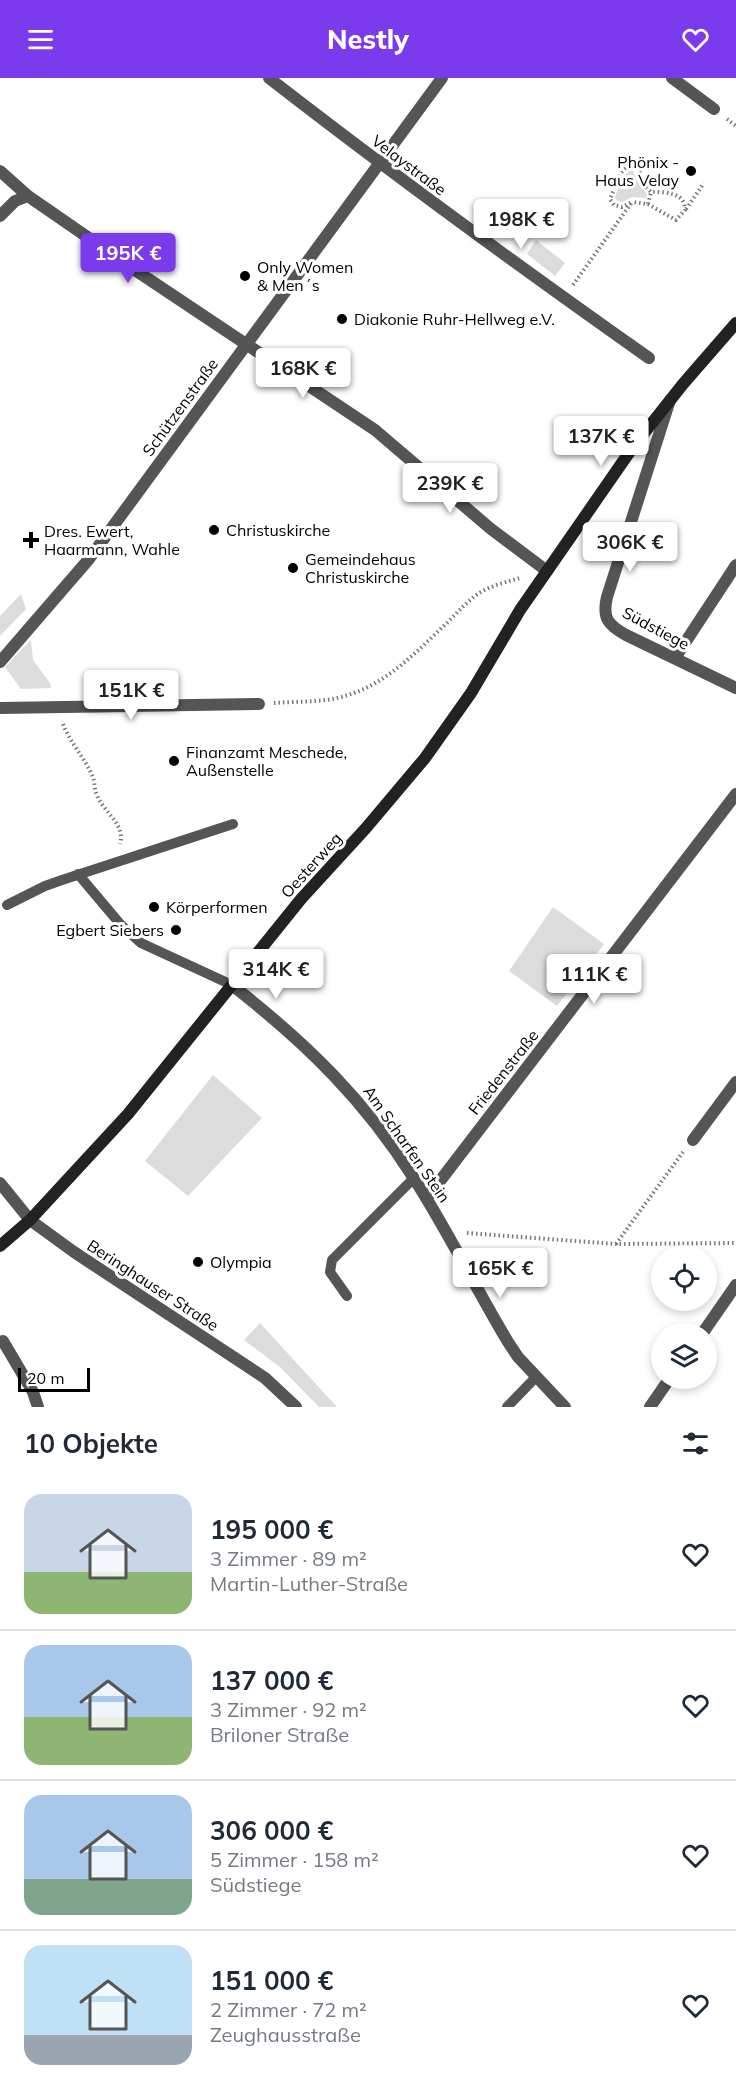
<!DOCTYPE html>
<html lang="de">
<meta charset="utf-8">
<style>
body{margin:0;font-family:Mulish,sans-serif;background:#f6f6f7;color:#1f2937;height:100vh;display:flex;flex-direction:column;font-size:22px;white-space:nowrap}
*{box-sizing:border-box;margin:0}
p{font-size:20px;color:#747a83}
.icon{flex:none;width:33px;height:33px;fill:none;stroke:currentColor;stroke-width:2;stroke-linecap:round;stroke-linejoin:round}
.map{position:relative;height:1329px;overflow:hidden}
.panel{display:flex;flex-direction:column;background:#fff;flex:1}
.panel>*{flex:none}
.controls{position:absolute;left:651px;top:1167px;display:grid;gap:12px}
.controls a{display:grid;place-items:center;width:66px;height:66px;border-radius:50%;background:#fff;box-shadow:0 3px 9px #0003;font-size:30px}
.scale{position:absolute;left:18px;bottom:15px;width:72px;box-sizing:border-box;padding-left:6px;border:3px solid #000;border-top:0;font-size:16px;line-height:21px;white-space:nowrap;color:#000;-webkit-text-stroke:4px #fff;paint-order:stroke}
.price{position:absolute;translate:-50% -51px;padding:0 14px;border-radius:6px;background:#fff;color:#222;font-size:20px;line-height:39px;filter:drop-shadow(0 2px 3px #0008)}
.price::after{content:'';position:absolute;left:50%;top:36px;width:18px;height:14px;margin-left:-9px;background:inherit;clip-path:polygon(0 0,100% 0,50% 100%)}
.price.on{background:#7c3aed;color:#fff}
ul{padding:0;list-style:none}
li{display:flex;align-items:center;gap:18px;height:150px;padding:0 24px}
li+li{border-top:2px solid #e0e1e3}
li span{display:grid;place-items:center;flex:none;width:168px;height:120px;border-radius:18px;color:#555}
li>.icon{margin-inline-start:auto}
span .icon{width:72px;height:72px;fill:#fffc;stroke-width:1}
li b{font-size:26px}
h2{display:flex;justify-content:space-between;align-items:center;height:72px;padding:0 24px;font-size:26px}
header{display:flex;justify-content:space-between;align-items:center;height:78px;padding:0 24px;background:#7c3aed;color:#fff;font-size:27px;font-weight:800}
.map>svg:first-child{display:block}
</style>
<header><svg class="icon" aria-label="menu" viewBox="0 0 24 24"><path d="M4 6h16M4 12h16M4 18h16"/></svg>Nestly<svg class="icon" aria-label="heart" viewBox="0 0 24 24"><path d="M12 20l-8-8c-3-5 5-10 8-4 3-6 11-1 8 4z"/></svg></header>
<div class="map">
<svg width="736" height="1329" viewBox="0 0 736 1329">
<rect width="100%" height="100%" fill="#fff"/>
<path fill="#dcdcdc" d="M629,93H633L637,103L647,116L646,120L632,119L622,124L617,123L615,119L622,100Z
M536,162L565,185L555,198L527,176Z
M21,516L26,531L0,558V538Z
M31,562L33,582L50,605L51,610L21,611L5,589Z
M553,829L604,866L557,928L509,893Z
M213,997L262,1040L188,1118L145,1083Z
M260,1245L337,1329H319L281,1290L244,1262Z"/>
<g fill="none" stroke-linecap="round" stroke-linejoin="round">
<path stroke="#777" stroke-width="4" stroke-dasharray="1.5 3" stroke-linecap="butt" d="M727,41L736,48
M648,126L651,114
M686,131L704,105
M573,207L632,124L622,129L614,127L610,121L621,95L628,88L635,89L640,95L641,104L651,114C665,114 685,114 685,132L676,142L648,126L632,124
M274,625C299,623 328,625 351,616C390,603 418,572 447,545C458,534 468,522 481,514C493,507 507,504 520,500
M63,646C70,665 85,680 93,699C95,705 94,711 97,717C103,734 126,746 120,766
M467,1155L616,1166L736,1165
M616,1166L683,1074"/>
<path stroke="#555" stroke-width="10" d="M78,796L121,847L141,865L232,907
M7,827L45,808L62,802L233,746
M347,1218L330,1194L332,1182L414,1100
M507,1329L536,1299"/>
<path stroke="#555" stroke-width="12" d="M269,0C394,97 520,189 649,280
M672,0L714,31
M0,93L28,118L138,194L375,352L491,451L547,493
M0,138L15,123L28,118
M670,322L607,519C602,540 608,547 626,557L736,610
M675,580L736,487
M0,584L89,481L442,0
M0,630L259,626
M232,907C307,966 364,1021 415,1102C449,1155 476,1211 508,1264L518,1279L565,1329
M693,1062L736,1004
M0,1105L30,1142L74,1174L265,1300L296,1329
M427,1120L736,716
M702,1256L736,1207
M3,1263L33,1314L38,1329
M650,1329L670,1300"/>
<path stroke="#222" stroke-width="12" d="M0,1168L30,1142L128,1036L301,821L366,750L425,680L471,615L520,532L633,369L683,306L736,245"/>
</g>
<g fill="#000" stroke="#fff" stroke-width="2">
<circle cx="691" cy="93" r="6"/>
<circle cx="245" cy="198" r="6"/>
<circle cx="342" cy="241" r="6"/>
<circle cx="214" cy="452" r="6"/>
<path d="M28 453h6v6h6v6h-6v6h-6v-6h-6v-6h6z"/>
<circle cx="293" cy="490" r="6"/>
<circle cx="174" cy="683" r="6"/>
<circle cx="154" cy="829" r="6"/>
<circle cx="176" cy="852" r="6"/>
<circle cx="198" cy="1184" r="6"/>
</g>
<g text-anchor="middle" stroke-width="6" stroke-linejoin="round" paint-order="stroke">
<g font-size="16" fill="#000" stroke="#fff" text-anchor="start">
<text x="679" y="90" text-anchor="end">Phönix -<tspan x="679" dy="18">Haus Velay</tspan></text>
<text x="257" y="195">Only Women<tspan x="257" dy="18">&amp; Men´s</tspan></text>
<text x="354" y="247">Diakonie Ruhr-Hellweg e.V.</text>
<text x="226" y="458">Christuskirche</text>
<text x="44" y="459">Dres. Ewert,<tspan x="44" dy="18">Haarmann, Wahle</tspan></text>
<text x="305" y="487">Gemeindehaus<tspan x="305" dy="18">Christuskirche</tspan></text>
<text x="186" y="680">Finanzamt Meschede,<tspan x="186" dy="18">Außenstelle</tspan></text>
<text x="166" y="835">Körperformen</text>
<text x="164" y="858" text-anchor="end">Egbert Siebers</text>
<text x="210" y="1190">Olympia</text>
</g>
<g font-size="16" fill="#000" stroke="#fff">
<text transform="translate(409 87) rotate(37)" y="6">Velaystraße</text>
<text transform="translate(180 329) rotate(-54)" y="6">Schützenstraße</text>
<text transform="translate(656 550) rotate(28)" y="6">Südstiege</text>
<text transform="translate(311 787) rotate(-48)" y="6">Oesterweg</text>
<text transform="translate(503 994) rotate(-52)" y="6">Friedenstraße</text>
<text transform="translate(407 1066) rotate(55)" y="6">Am Scharfen Stein</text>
<text transform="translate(153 1207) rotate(33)" y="6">Beringhauser Straße</text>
</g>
</g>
</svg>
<div class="controls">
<a><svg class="icon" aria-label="locate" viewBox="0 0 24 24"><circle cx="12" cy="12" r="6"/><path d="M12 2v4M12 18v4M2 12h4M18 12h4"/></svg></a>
<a><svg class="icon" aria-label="layers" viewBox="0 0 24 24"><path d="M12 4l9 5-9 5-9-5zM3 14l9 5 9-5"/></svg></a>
</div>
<div class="scale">20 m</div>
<b class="price" style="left:521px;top:172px">198K €</b>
<b class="price on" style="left:128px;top:206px">195K €</b>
<b class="price" style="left:303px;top:321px">168K €</b>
<b class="price" style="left:601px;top:389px">137K €</b>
<b class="price" style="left:450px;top:436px">239K €</b>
<b class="price" style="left:630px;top:495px">306K €</b>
<b class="price" style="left:131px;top:643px">151K €</b>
<b class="price" style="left:276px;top:922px">314K €</b>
<b class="price" style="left:594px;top:927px">111K €</b>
<b class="price" style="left:500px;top:1221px">165K €</b>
</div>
<section class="panel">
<h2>10 Objekte<svg class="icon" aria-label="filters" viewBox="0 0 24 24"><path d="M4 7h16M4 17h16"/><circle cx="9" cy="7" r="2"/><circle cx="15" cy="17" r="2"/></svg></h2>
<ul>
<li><span style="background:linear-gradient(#c9d6e8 65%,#8fb573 0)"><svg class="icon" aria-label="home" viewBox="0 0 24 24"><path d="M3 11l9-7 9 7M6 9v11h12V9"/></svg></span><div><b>195 000 €</b><p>3 Zimmer · 89 m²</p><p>Martin-Luther-Straße</p></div><svg class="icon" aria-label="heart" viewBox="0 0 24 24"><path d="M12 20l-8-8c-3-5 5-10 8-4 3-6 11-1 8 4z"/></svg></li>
<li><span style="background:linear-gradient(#a9c7e8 60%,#8fb573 0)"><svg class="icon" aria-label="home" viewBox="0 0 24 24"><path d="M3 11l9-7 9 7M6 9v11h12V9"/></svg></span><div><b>137 000 €</b><p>3 Zimmer · 92 m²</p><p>Briloner Straße</p></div><svg class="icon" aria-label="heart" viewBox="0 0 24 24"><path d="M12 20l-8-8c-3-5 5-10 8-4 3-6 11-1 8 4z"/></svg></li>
<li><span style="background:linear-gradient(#a9c7e8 70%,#7fa58c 0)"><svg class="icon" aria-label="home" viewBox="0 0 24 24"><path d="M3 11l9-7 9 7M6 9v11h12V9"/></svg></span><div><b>306 000 €</b><p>5 Zimmer · 158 m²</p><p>Südstiege</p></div><svg class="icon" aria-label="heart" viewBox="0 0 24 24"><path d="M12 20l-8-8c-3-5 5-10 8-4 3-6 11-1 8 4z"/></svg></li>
<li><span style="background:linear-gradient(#bfe0f5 75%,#9aa5b1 0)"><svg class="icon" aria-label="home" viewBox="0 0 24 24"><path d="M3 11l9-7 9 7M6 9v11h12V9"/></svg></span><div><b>151 000 €</b><p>2 Zimmer · 72 m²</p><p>Zeughausstraße</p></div><svg class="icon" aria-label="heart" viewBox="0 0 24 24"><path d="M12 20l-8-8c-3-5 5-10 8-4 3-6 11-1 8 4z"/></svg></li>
</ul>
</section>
